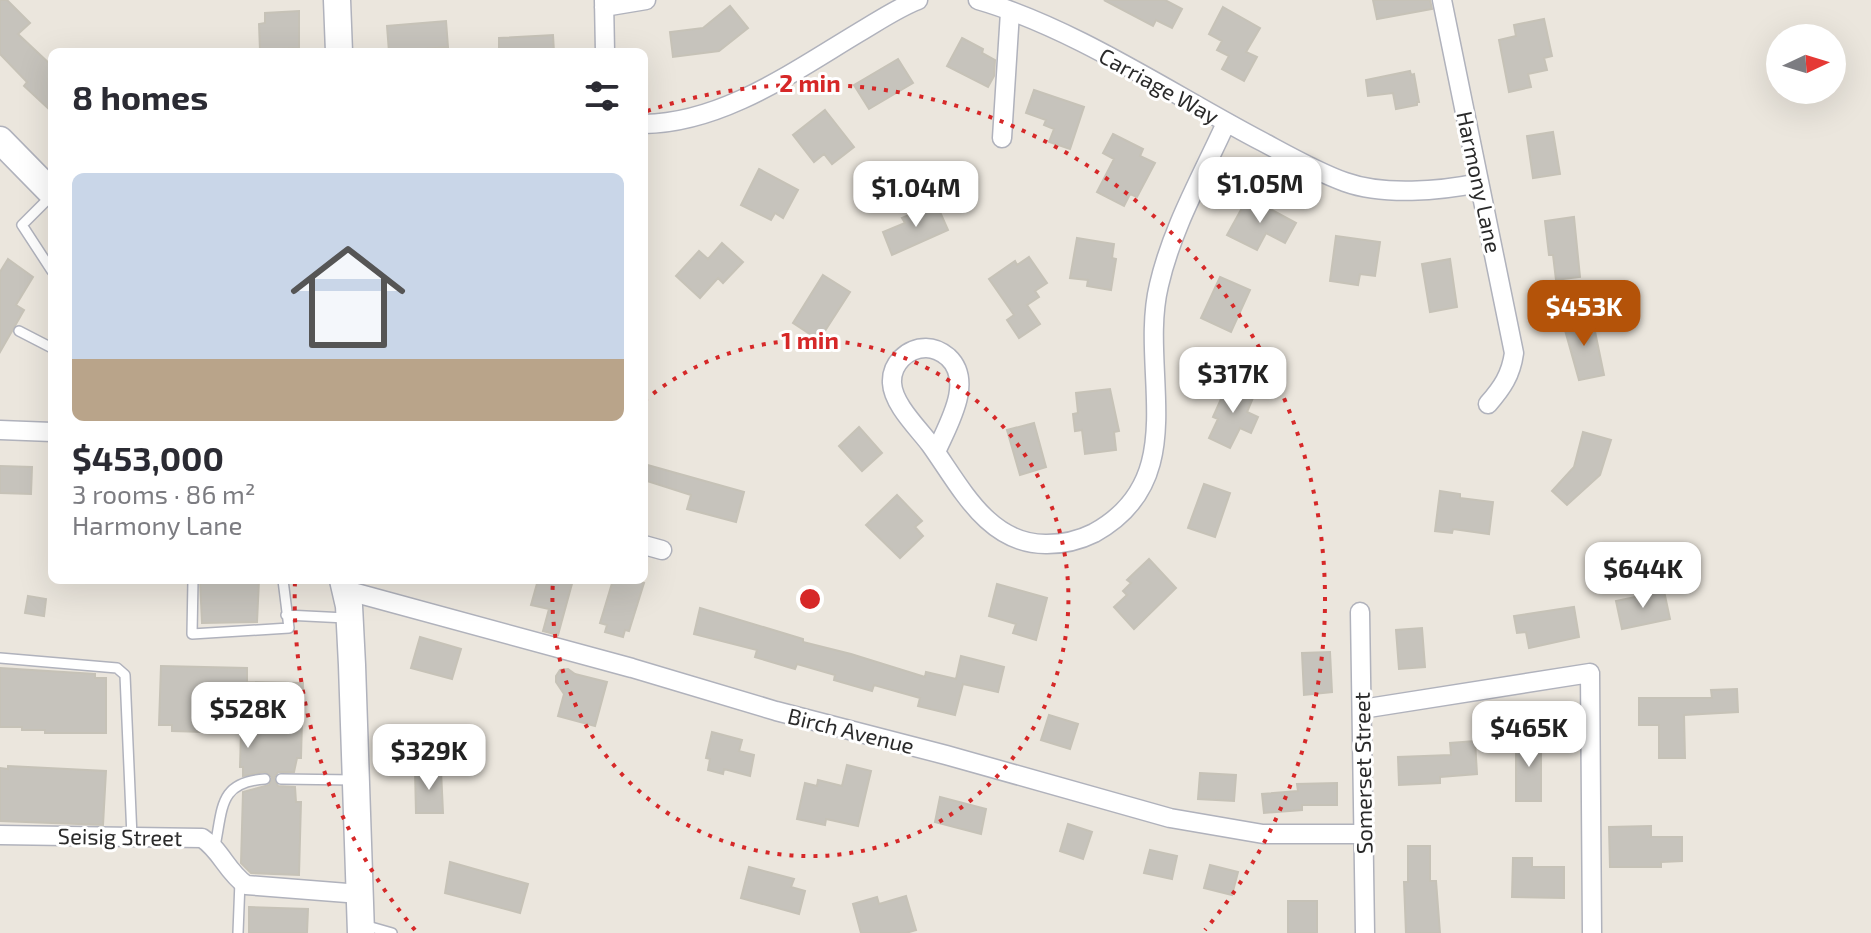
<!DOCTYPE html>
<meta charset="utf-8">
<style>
body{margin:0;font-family:"Exo 2",sans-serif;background:#f2f2f3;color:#2b2b33;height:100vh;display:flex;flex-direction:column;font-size:30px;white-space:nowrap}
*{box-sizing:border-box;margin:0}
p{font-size:26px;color:#7c7c81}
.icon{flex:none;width:44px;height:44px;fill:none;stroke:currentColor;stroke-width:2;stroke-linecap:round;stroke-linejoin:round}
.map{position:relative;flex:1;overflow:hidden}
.side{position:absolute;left:48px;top:48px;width:600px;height:536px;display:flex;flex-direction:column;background:#fff;border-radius:12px;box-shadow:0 8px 32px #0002}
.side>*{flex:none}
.needle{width:52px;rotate:86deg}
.controls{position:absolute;left:1766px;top:24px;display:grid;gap:16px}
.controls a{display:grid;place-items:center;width:80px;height:80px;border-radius:50%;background:#fff;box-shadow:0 8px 32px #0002;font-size:40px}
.price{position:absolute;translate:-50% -68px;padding:0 18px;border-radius:16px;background:#fff;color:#222;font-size:26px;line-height:52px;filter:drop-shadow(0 2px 4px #0008)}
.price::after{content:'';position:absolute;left:50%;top:48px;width:24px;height:18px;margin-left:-12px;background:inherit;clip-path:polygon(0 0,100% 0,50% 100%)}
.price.current{background:#b45309;color:#fff}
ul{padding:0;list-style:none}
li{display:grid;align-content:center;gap:16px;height:424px;padding:0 24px}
li span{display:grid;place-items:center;height:248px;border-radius:12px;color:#555}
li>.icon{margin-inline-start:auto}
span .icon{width:144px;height:144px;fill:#fffc;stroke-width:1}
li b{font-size:34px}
h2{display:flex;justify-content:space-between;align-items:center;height:96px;padding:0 24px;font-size:34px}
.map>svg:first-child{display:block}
</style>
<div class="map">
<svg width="1871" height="933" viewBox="0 0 1871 933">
<rect width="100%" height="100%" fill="#ebe6dd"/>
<path fill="#c6c3bc" stroke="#c6c2b7" stroke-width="2" d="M0,0H7L30,23L18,34L52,66V112L24,86L27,82L0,54Z
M1104,0H1165L1182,9L1172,28L1156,20L1153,26Z
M1373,0H1430L1432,9L1377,19Z
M730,6L748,28L719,51L673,57L670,32L703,28Z
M1223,7L1260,28L1246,52L1257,57L1244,81L1222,69L1229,56L1217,50L1222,41L1209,34Z
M299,11V48L260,50L259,24L265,23V13Z
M1544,19L1552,56L1544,58L1547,70L1528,74L1531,87L1509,92L1499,40L1516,36L1514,25Z
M446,21L448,47L389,52L387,26Z
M553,35L554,52H499V38Z
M962,38L983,49L982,53L995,60L994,76L988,87L947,66Z
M898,59L913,83L869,109L854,85Z
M1410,71L1411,75L1414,74L1419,102H1417V105L1396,109L1393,93L1368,96L1366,80Z
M1034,90L1084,107L1070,149L1049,142L1054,129L1044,125L1046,120L1026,113Z
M825,110L854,147L832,164L824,154L814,162L793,135Z
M1553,132L1560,174L1533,178L1527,136Z
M1113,134L1143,149L1140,156L1155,163L1137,197L1130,194L1124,206L1097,192L1114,159L1103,153Z
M759,169L798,190L783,218L775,213L771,220L741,205Z
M1248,197L1296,223L1285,243L1266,233L1257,250L1227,235Z
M936,203L948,230L892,255L883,232L905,223L902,218Z
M1574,217L1580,277L1556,280L1553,255H1549L1545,221Z
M1336,236L1380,242L1375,276L1360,274L1358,285L1330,281Z
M1077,238L1114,244L1112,258L1116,259L1111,290L1087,286L1088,280L1070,278Z
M722,243L743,262L723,283L718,278L700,298L676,276L699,251L708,259Z
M1029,257L1047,283L1035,291L1039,297L1027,305L1040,324L1019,338L1007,320L1014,315L989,279L1015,261L1017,265Z
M8,259L33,277L16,305L24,310L0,352V272Z
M1450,259L1457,307L1430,312L1422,264Z
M823,275L850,292L819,340L793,323Z
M1220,277L1250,290L1231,332L1201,318Z
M1592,317L1604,375L1579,380L1563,323Z
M1229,381L1255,393L1247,412L1258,417L1251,433L1240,428L1230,448L1209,438L1218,419L1213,417Z
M1110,389L1119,431L1114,432L1116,450L1085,454L1082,430L1075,431L1073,414L1078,413L1076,393Z
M1034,423L1046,467L1020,475L1007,430Z
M859,427L882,453L862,471L839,446Z
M1583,432L1611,440L1600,475L1567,505L1552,491L1574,467Z
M644,464L744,492L736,522L687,509L691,495L644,480Z
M0,466L32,467L31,494L0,493Z
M1204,484L1230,493L1215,537L1188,528Z
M1440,491L1460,494V498L1493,502L1489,534L1453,529L1452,533L1435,531Z
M897,495L922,521L915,527L923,536L900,558L866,525Z
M1149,559L1176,588L1134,629L1114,607L1127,595L1123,591L1131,583L1127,580Z
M200,580H259L257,622L202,623Z
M538,580H573L558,635L543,631L549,609L531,605Z
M613,580H633L644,583L629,631L625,630L623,637L605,632L607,625L600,623Z
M997,584L1047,598L1036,640L1013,633L1016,624L989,616Z
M1664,591L1670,619L1622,629L1616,601Z
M28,596L46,599L44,616L25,613Z
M1574,607L1579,637L1529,648L1526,632L1517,633L1514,616Z
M700,608L803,639V642L851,654L925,677L926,672L956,679L961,656L1004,667L998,692L963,684L955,715L918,706L920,698L874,685L872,691L834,680L835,675L797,664L795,669L755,657L757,650L694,634Z
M1422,628L1425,667L1399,669L1396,630Z
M420,637L461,649L452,679L411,668Z
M1330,652L1332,692L1304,695L1302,653Z
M161,666L247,668V682L303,683L301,758H297L294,772H278L274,778L278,786L295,787L296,802H301L299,875L251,873L241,863L243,792L269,785L272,777L265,772L243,776V767H240L241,733L172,731V725H159Z
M0,668L95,674V678H106V733H45V730H22V727H0Z
M568,669L575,674L607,682L595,726L558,716L564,694L556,682V676L560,670Z
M1737,689L1738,712L1684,715L1685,758H1659V725H1639V698H1712L1711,690Z
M1049,715L1078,724L1070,749L1041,740Z
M712,732L742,740L739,751L754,755L750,776L724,769L723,774L708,770L710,759L706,758Z
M1541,737V801H1516V738Z
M1475,741L1477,774L1440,777V783L1399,785L1398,757L1451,755L1450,743Z
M847,765L871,771L858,826L826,819L825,825L797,819L805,783L817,786L818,780L842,786Z
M8,766L106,771L103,825L0,821V768L8,769Z
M415,770H441L443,813H416Z
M1200,773L1236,775L1234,801L1198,799Z
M1337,783V805H1302V810L1264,813L1262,794L1298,791L1297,784Z
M940,797L986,809L981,834L935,822Z
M1068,824L1092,832L1083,859L1060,851Z
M1651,826V837H1682V861L1661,862V867H1610L1609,827Z
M1408,846H1430V881H1436L1440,933H1406L1404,882H1408Z
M1150,850L1177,856L1172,879L1144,873Z
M1513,858H1532V867H1564V898L1512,897Z
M450,862L528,884L520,913L445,893Z
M1210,865L1238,872L1232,895L1204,888Z
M749,867L794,879L791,887L805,891L799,914L741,898Z
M906,896L916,930L906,933H861L853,904L877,897L879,904Z
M1288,901H1317V933H1288Z
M249,907L308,909L307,933H249Z"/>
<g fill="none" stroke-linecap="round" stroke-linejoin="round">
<defs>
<path id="lane" d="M51,196L22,225L52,271
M19,331L52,348
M193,580L192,634L289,628L283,580
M286,615L346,618
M0,658L117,668L125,675L132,837
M281,779L354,780
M215,846C223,807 219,782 265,779
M364,925L392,933
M238,933L240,881"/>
<path id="street" d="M604,0L605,52
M978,0C1075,28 1173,95 1263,142C1289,156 1317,172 1345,182C1384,196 1440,191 1479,183
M1442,0L1514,353C1511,375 1502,388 1488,404
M604,7L646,0
M644,124C722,123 793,72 858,33C877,22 897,8 918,0
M1002,138L1010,12
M0,430L52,432
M936,452C947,426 975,382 948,357C942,352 934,348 926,348C907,348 891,364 892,383C893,404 917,427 930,444C961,487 988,545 1047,544C1063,544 1080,540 1094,533C1194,478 1138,371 1159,285C1172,228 1202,176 1226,123
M644,545L662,550
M345,590L632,668L776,711L946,755L1170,818L1263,834H1364
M1360,612L1365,933
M1362,709L1590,673L1592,933
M0,835L202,838C221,850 227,872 246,885L360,894"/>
<path id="secondary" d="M337,0L339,52
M0,140L52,193
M343,580L349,606L352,665L361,933"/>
</defs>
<use href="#lane" stroke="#b0b2bc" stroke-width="12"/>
<use href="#street" stroke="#b0b2bc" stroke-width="21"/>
<use href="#secondary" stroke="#b0b2bc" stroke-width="29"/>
<use href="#lane" stroke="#fff" stroke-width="9"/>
<use href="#street" stroke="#fff" stroke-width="18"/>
<use href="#secondary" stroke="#fff" stroke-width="26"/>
</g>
<g fill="none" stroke="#d62828" stroke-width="4" stroke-dasharray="4 8">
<path d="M644 401A258 258 0 1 1 553 581"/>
<path d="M415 930A515 515 0 0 1 295 581M647 111A515 515 0 0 1 1205 930"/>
</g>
<g text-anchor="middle" stroke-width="6" stroke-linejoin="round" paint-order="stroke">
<g font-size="22" fill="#2a2a2a" stroke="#fff">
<text transform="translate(1159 86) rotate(29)" y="8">Carriage Way</text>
<text transform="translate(1479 182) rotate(78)" y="8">Harmony Lane</text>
<text transform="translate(851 731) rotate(14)" y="8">Birch Avenue</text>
<text transform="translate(1363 773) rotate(-91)" y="8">Somerset Street</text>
<text transform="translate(120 837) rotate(1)" y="8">Seisig Street</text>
</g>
</g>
<circle cx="810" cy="599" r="12" fill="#d62828" stroke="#fff" stroke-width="4"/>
<g font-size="24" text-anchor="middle" font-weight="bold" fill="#d62828" stroke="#fff" stroke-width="6" stroke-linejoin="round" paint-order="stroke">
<text x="810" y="92">2 min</text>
<text x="810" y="349">1 min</text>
</g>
</svg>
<div class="controls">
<a><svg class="needle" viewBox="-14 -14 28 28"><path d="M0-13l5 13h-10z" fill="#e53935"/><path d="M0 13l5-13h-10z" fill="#7c7c81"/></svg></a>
</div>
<b class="price" style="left:1260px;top:225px">$1.05M</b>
<b class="price" style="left:916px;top:229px">$1.04M</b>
<b class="price current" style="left:1584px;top:348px">$453K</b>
<b class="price" style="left:1233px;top:415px">$317K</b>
<b class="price" style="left:1643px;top:610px">$644K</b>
<b class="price" style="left:248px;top:750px">$528K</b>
<b class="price" style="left:1529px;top:769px">$465K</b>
<b class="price" style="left:429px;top:792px">$329K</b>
<section class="side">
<h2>8 homes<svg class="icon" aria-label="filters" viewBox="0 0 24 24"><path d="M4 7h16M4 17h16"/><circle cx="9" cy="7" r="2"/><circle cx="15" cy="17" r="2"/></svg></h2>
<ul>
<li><span style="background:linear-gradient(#c9d6e8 75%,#b9a48a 0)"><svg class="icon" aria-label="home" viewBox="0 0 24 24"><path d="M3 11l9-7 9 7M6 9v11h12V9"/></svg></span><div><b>$453,000</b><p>3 rooms · 86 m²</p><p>Harmony Lane</p></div></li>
</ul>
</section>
</div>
